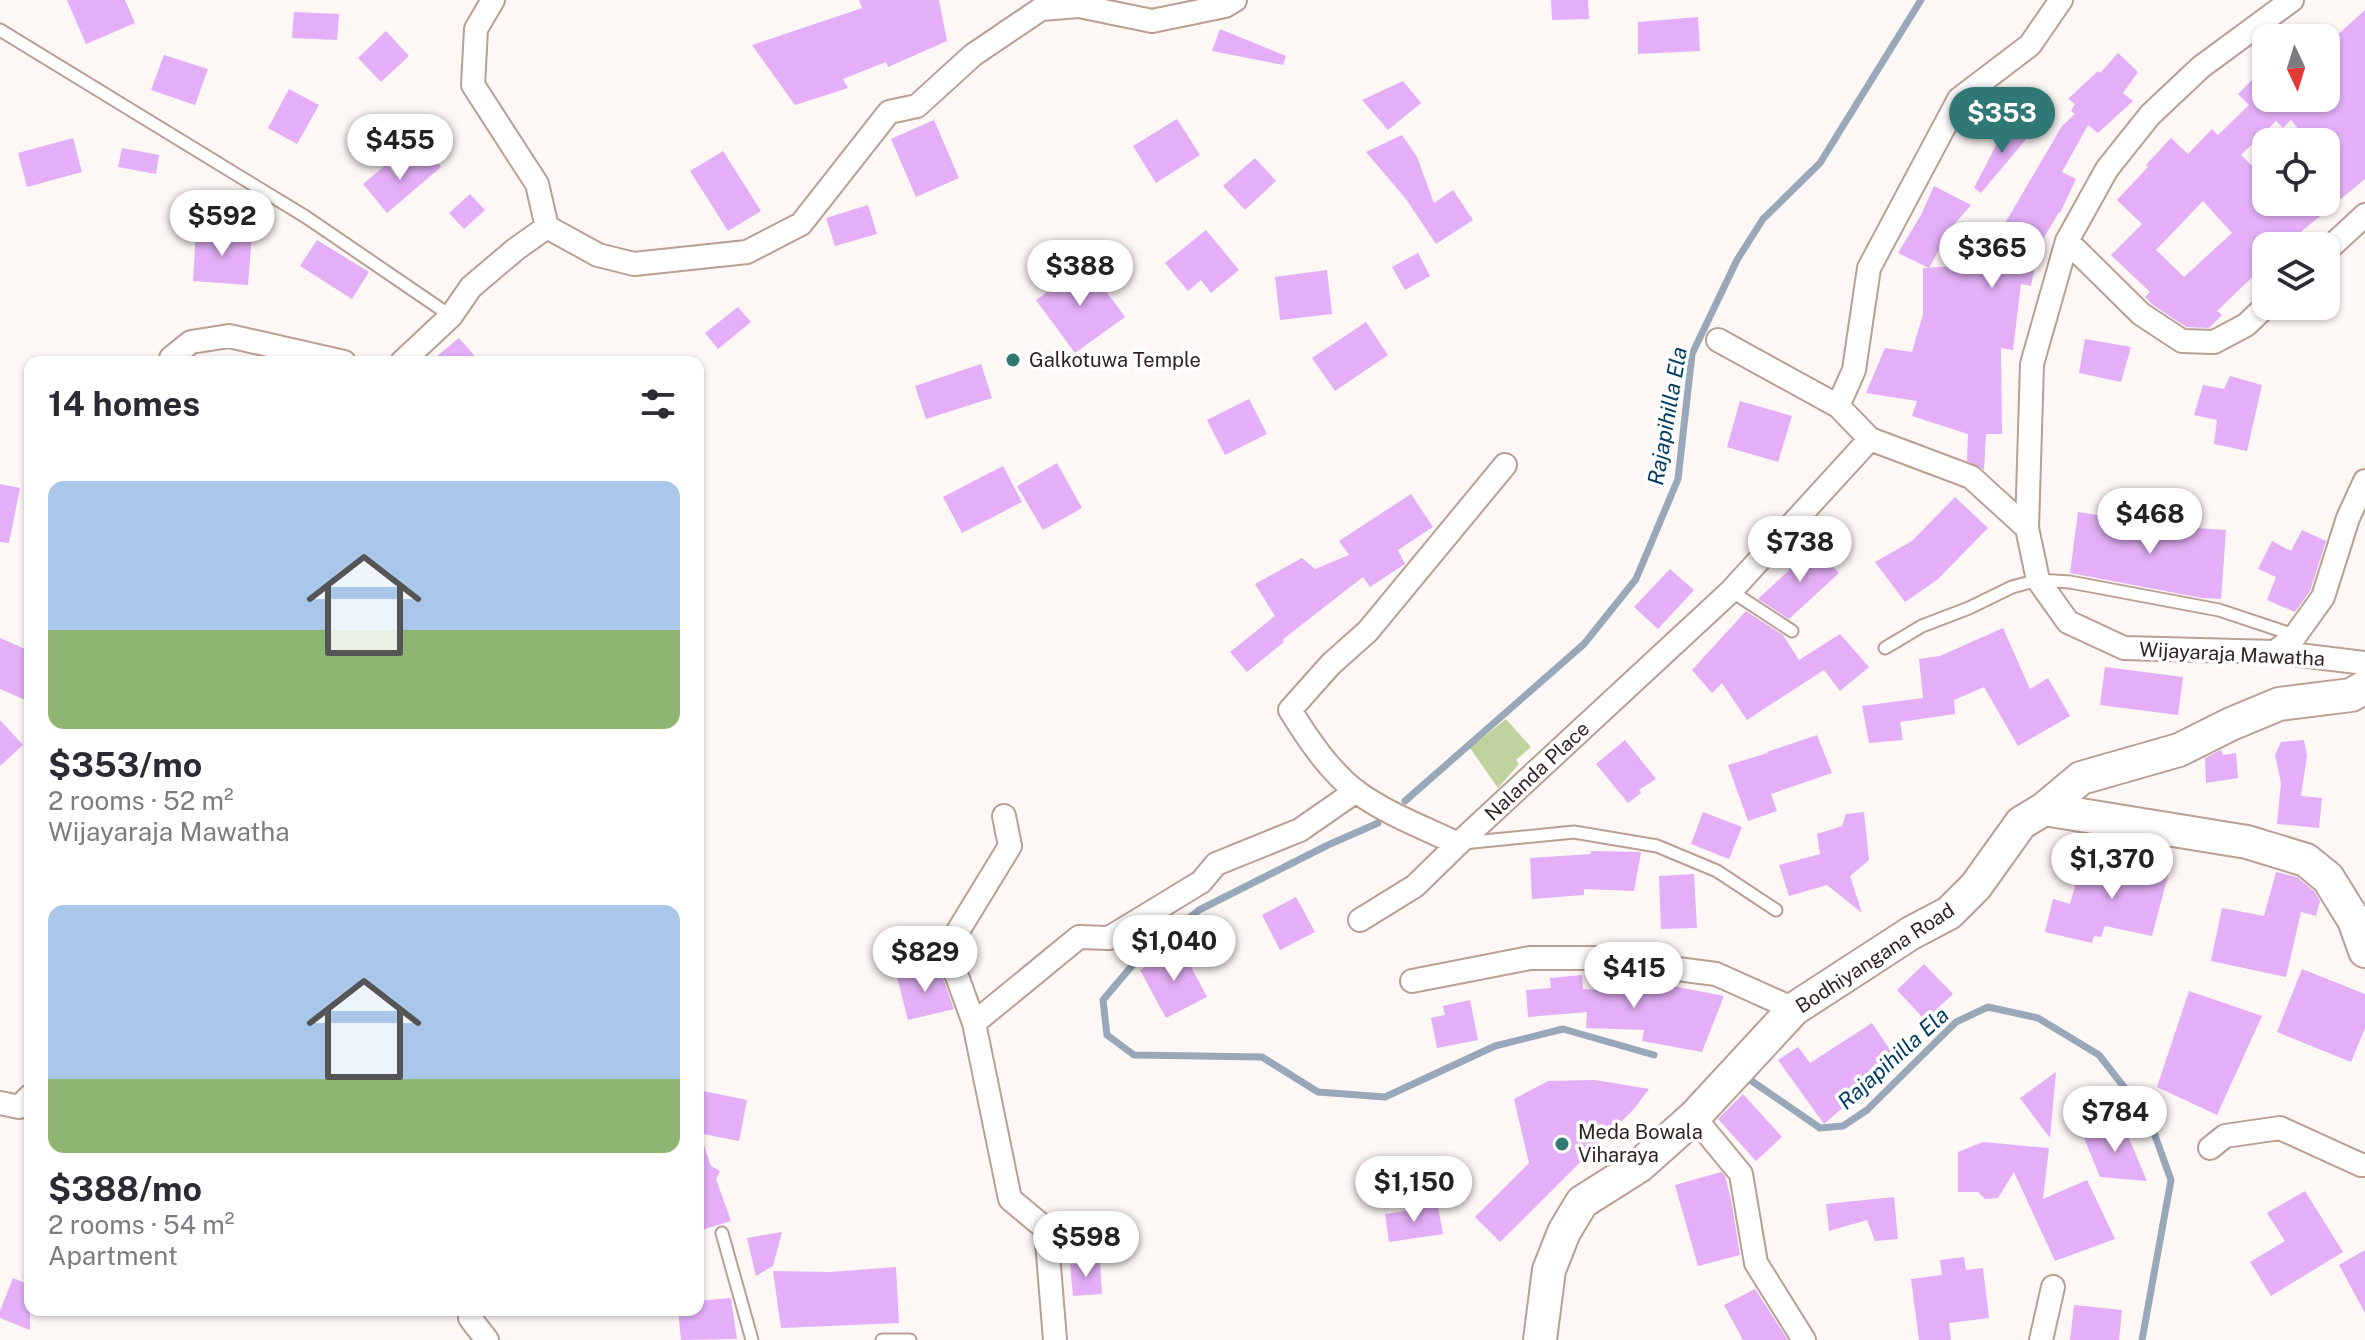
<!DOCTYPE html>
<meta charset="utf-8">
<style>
body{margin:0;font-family:"Public Sans",sans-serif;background:#f7f7f7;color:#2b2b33;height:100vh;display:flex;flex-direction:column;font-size:30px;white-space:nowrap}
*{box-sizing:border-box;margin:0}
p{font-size:26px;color:#7c7c81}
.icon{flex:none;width:44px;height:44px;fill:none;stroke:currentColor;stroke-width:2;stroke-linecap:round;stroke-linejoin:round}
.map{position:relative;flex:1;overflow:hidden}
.details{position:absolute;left:24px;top:356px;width:680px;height:960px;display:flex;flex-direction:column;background:#fff;border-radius:16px;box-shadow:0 2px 6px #0004}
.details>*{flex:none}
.needle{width:52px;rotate:176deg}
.tools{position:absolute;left:2252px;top:24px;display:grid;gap:16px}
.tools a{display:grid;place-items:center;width:88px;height:88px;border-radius:16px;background:#fff;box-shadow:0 2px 6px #0004;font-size:40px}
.price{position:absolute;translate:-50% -68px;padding:0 18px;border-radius:28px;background:#fff;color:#222;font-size:26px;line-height:52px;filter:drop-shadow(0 2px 4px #0008)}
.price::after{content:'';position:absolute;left:50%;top:48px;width:24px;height:18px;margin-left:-12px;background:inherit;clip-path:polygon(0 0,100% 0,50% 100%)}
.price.current{background:#2f7876;color:#fff}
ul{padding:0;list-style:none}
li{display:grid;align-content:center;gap:16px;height:424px;padding:0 24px}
li span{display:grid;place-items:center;height:248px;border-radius:16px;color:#555}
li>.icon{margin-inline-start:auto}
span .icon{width:144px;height:144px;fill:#fffc;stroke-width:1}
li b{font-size:34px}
h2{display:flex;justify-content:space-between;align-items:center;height:96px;padding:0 24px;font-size:34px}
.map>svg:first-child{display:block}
</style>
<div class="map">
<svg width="2365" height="1340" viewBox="0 0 2365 1340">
<rect width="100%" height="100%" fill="#fdf7f5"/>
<path fill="#bfd39e" d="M1506,719L1531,747L1516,760L1519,764L1498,788L1470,748Z"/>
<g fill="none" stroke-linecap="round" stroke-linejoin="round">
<path stroke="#98a8b9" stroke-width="7" d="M1405,801L1584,644L1636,579L1678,479L1692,354L1737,260L1763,219L1820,163L1921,0
M1378,823L1328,845L1199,910L1136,961L1103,1000L1107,1035L1134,1055L1262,1057L1318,1092L1385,1097L1495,1046L1563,1029L1654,1055
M1743,1075L1820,1128L1843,1126L1867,1110L1956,1022L1988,1007L2038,1018L2099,1055L2149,1119L2171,1180L2142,1340"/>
</g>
<path fill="#e4aff7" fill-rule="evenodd" d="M67,0H125L135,23L86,44Z
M859,0H939L947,41L888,67L886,62L843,79L848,88L795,105L752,45L862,8Z
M1551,0H1588L1589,19L1552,20Z
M2365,10V179L2284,246H2266V264L2217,311L2222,315L2209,328L2186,327L2153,305L2145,297L2150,292L2111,255L2142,224L2117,200L2148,167L2146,165L2171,138L2188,154L2212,129L2218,135L2249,105L2238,94L2266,66V98H2326V45ZM2291,120L2309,142H2326V202H2266V179L2241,155L2276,121L2283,128ZM2203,201L2232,233L2184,277L2156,250Z
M294,12L339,14L337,40L292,38Z
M1698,17L1700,51L1638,54V22Z
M1220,29L1286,56L1283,65L1212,51Z
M386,31L409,56L381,82L358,58Z
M2118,53L2138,72L2123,93L2133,101L2098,133L2088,125L2062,172L2076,179L2060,213L2059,212L2039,246L2031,286L2021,284L2013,350L2001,348L2002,434H1986L1984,470L1967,461L1968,434L1912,416L1917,401L1866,393L1885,348L1912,352L1923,314V268L1985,264L1987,254L2062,126L2075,114L2071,111L2075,104L2068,99L2098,71L2100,73Z
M164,55L208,69L195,105L151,90Z
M1403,81L1421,103L1388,130L1362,100Z
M289,89L319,105L297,144L268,128Z
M1177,119L1200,155L1156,183L1133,146Z
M934,120L959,178L916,197L891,139Z
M2006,126L2032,132L1981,193L1974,188Z
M1402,135L1417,157L1434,203L1453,190L1473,220L1436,244L1406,199L1366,152Z
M73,138L82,172L27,187L18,153Z
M122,148L159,155L156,174L118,167Z
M428,151L441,167L387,213L363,184L387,164L397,177Z
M723,151L761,211L728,231L690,171Z
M1255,158L1276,181L1245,210L1223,186Z
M1934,186L1971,205L1951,228L1929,268L1898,253L1921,215Z
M470,194L485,210L464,229L449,213Z
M868,205L877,234L835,246L826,218Z
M1206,230L1239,270L1211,293L1201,280L1188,291L1165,263Z
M196,231L252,235L248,285L193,281Z
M317,240L369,272L352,299L300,266Z
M1418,253L1430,276L1405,290L1392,267Z
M1086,264L1125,317L1075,353L1036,300Z
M1327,270L1332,314L1280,320L1275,277Z
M738,307L751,322L718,349L705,333Z
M1366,322L1388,355L1335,391L1312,358Z
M459,338L480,362H430Z
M2085,339L2131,347L2121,382L2079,373Z
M981,364L992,398L926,419L915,386Z
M2230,376L2262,385L2247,451L2214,444L2217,420L2194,415L2203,385L2224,389Z
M1249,399L1267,434L1225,455L1207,420Z
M1740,401L1792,416L1778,462L1727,447Z
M1057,463L1082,508L1043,530L1017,486Z
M1003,466L1022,502L962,533L943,497Z
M0,484L20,488L9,543L0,542Z
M1411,494L1433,527L1398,550L1405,564L1370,587L1363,577L1282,640L1284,642L1247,672L1230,652L1275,616L1255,584L1302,558L1315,569L1349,555L1339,541Z
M1955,497L1988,528L1937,580L1905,602L1875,562L1912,541Z
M2078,512L2118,518V523L2182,535V527L2226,530L2221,599L2202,598L2070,573Z
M2302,530L2326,541L2310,591L2295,612L2267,600L2276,577L2258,569L2272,541L2291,551Z
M1814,547L1839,573L1789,619L1758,599Z
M1670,569L1694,590L1658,629L1634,607Z
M1746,611L1783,635L1799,660L1840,634L1869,667L1840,691L1824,670L1747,720L1722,683L1712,693L1692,670Z
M2003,628L2030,689L2048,678L2070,716L2018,746L1984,687L1954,700L1955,714L1900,722L1903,740L1869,743L1862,706L1923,698L1919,659L1940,656Z
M0,638L30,651V702L0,689Z
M2105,667L2183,677L2178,715L2100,705Z
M0,720L23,745L0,766Z
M1817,735L1832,773L1771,794L1777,811L1748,821L1728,765L1768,753L1767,752Z
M1625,740L1656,779L1639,790L1641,793L1628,803L1596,764Z
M2304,740L2307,755L2301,796L2322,798L2319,828L2277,824L2281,783L2275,755L2281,742Z
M2221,750L2223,755L2236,753L2238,778L2206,783L2205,758Z
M1703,812L1742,827L1729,859L1691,844Z
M1864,812L1869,860L1850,876L1862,913L1827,885L1789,896L1779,865L1820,854L1817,834L1842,826L1846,814Z
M1591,851L1641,852L1634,891L1584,889V895L1532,899L1530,858L1591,854Z
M2136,855L2171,864L2152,936L2105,926L2101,937L2094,936L2092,943L2045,932L2053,899L2070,904L2077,879L2088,880L2094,863L2133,868Z
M2276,872L2297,877L2314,891L2320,901L2316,916L2301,912L2286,977L2211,961L2222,908L2264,916Z
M1694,874L1697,928L1661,929L1659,876Z
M1296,897L1315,932L1280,950L1262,915Z
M1181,948L1207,997L1166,1018L1140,970Z
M1924,964L1953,994L1925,1020L1897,990Z
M939,967L954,1009L908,1020L897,977Z
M2302,969L2365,994V1028L2351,1062L2277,1032Z
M1582,975L1583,989L1650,992L1652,982L1724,996L1702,1052L1642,1041L1644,1030L1586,1028L1587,1012L1528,1017L1526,990L1551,988L1550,978Z
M2189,991L2262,1016L2217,1115L2157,1087Z
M1470,1000L1478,1040L1437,1048L1431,1018L1445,1015L1443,1006Z
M1872,1023L1900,1065L1856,1096L1824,1124L1778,1060L1798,1047L1810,1063Z
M2056,1072L2050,1138L2020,1098Z
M1595,1080L1649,1089L1634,1109L1500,1242L1475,1217L1529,1163L1514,1099L1548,1081Z
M698,1090L747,1100L739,1141L698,1133Z
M1743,1094L1782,1137L1756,1161L1718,1119Z
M2122,1122L2147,1181L2100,1177L2084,1138Z
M701,1136L711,1166L720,1171L716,1179L731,1221L702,1230L698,1218V1137Z
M1983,1142L2049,1148L2043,1199L2087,1180L2115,1239L2055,1261L2014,1172L1998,1198L1985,1199L1978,1192H1958V1152Z
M1721,1172L1725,1176L1731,1199L1740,1255L1698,1266L1675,1185Z
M2305,1191L2343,1252L2271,1296L2250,1262L2285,1241L2267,1213Z
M1894,1197L1898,1239L1875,1241L1867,1220L1829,1231L1826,1204Z
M1438,1206L1443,1234L1389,1242L1385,1214Z
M782,1232L773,1266L756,1276L747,1238Z
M2365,1250V1313L2339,1265Z
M1964,1257L1966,1270L1983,1268L1989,1318L1949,1323L1951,1340H1919L1911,1279L1942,1275L1940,1260Z
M1100,1262L1102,1294L1073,1296L1070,1264Z
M896,1267L899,1323L781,1328L773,1271L831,1272Z
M13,1278L30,1285V1330L0,1318V1311Z
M1755,1289L1788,1340H1743L1724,1305Z
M731,1298L737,1339L681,1340L678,1310H698V1301Z
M2074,1305L2122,1310L2119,1340H2070Z"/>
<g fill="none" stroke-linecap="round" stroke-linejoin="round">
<defs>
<path id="lane" d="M0,30L306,217L451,316
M1731,591L1792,631
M1885,648L1922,626L1969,608L2012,587L2038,580L2070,582L2219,610L2294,635
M1463,843L1574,832L1657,846L1717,871L1776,910
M722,1233L752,1340
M882,1340H910"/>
<path id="street" d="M493,0L476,29L473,85L537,184L547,227
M2292,0L2201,67L2150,115L2107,169L2067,241L2032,364L2027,528L2038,580L2068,622L2124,648L2275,652L2365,663
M547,227L598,255L634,264L747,252L801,224L889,112L917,106L973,55L1041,9L1079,6L1152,21L1225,6L1235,0
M2067,241L2141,314L2182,341L2214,342L2246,325L2266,306
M2326,251L2365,215
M1718,340L1838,406L1870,439L1971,477L2027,528
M170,362L171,358L191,342L229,336L344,362
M402,362L451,316L471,287L516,249L547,227
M1838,406L1854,370L1869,268L1959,99L2030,45L2061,0
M2275,652L2295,636L2323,597L2348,518L2365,481
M1004,816L1010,846L947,949L974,1023L1010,1199L1046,1229L1055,1340
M1458,844C1425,828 1387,814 1357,792C1330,772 1308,739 1290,710L1331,664L1368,631L1505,465
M1360,920L1415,886L1458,844L1731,591L1870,439
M1412,981L1530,958H1593L1716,974L1794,1009
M974,1023L1079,937L1109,938L1201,882L1216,864L1300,830L1356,791
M0,1103L19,1107L30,1096
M1694,1117L1741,1174L1756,1263L1804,1340
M2210,1148L2225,1136L2280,1128L2361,1165H2365
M470,1318L487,1340
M2041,1340L2053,1287"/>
<path id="secondary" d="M2044,809L2247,842L2306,860L2328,878L2354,920L2365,951
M1540,1340L1549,1270L1564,1232L1582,1202L1639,1166L1694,1117L1794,1009L1911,933L1949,913L1976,886L2021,823L2044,809L2081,778L2179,750L2231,724L2279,704L2351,695L2365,687"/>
</defs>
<use href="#lane" stroke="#ba9f93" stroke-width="15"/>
<use href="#street" stroke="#ba9f93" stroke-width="26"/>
<use href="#secondary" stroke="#ba9f93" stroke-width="36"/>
<use href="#lane" stroke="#fff" stroke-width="11"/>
<use href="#street" stroke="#fff" stroke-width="22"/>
<use href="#secondary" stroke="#fff" stroke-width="32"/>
</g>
<g fill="#2f7876" stroke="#fff" stroke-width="3">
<circle cx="1013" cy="360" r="8"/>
<circle cx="1562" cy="1144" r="8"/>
</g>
<g text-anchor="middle" stroke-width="7" stroke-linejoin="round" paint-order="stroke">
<g font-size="20" fill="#2f2420" stroke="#fff" text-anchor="start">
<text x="1029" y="367">Galkotuwa Temple</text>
<text x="1578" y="1139">Meda Bowala<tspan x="1578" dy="23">Viharaya</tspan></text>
</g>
<g font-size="20" fill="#2f2420" stroke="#fff">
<text transform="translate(2232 654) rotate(3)" y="7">Wijayaraja Mawatha</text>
<text transform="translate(1537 771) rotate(-43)" y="7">Nalanda Place</text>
<text transform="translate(1875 958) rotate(-33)" y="7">Bodhiyangana Road</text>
</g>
<g font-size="22" font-style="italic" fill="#023d63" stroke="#fff">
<text transform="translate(1667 416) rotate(-80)" y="8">Rajapihilla Ela</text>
<text transform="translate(1893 1058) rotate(-42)" y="8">Rajapihilla Ela</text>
</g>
</g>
</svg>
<div class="tools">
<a><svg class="needle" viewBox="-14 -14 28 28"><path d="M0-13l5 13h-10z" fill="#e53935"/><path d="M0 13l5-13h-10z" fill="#7c7c81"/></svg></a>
<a><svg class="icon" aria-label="locate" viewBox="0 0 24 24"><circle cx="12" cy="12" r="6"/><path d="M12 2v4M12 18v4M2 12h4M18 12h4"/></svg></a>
<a><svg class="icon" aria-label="layers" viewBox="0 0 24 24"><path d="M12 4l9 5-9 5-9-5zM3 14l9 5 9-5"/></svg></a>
</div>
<b class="price current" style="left:2002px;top:155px">$353</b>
<b class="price" style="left:400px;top:182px">$455</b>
<b class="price" style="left:222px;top:258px">$592</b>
<b class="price" style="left:1992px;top:290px">$365</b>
<b class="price" style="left:1080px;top:308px">$388</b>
<b class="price" style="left:2150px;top:556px">$468</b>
<b class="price" style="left:1800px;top:584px">$738</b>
<b class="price" style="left:2112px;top:901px">$1,370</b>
<b class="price" style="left:1174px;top:983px">$1,040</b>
<b class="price" style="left:925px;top:994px">$829</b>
<b class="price" style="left:1634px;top:1010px">$415</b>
<b class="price" style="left:2115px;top:1154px">$784</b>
<b class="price" style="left:1414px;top:1224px">$1,150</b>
<b class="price" style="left:1086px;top:1279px">$598</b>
<section class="details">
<h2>14 homes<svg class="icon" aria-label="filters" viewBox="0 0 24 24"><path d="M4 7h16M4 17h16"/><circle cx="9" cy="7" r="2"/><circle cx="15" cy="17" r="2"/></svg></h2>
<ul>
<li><span style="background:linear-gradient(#a9c7e8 60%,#8fb573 0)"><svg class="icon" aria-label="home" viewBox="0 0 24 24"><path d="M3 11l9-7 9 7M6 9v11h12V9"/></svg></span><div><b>$353/mo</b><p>2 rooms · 52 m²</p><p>Wijayaraja Mawatha</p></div></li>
<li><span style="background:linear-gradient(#a9c7e8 70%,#8fb573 0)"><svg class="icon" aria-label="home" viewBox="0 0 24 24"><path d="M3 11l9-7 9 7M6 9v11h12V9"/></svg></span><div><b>$388/mo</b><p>2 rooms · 54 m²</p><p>Apartment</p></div></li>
</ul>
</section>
</div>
